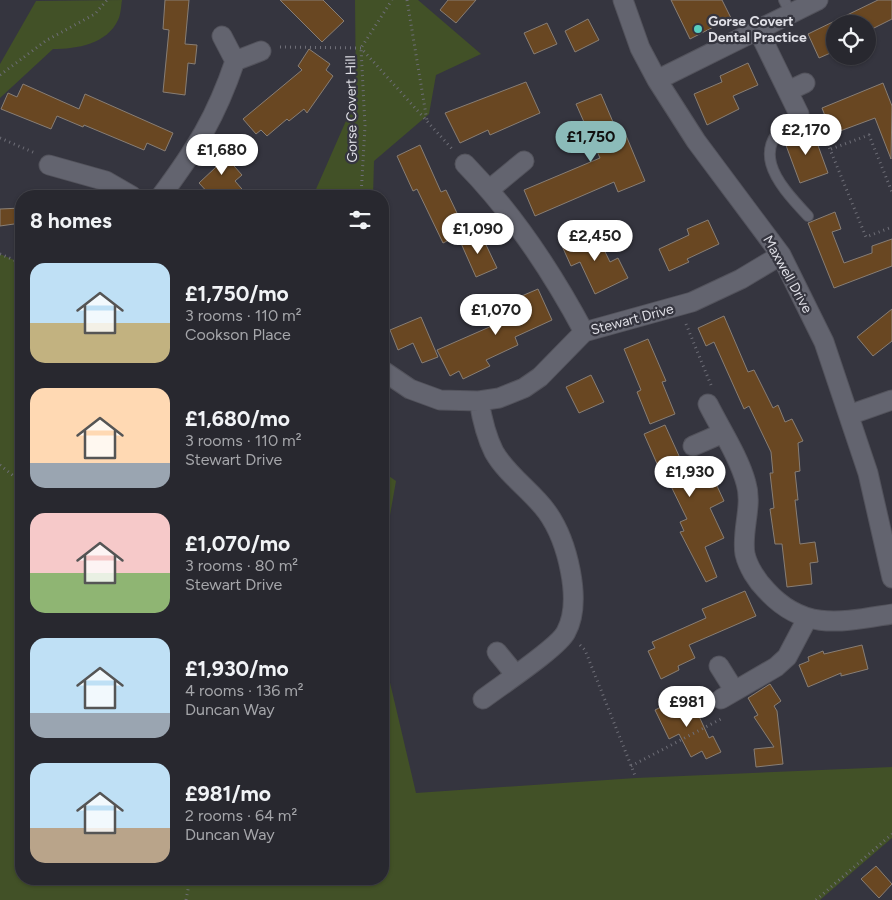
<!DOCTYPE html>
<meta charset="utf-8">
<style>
body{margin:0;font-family:Figtree,sans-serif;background:#34343b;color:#f1f3f6;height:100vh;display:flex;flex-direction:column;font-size:19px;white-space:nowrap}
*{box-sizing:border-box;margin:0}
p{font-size:16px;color:#a5a6aa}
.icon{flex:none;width:28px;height:28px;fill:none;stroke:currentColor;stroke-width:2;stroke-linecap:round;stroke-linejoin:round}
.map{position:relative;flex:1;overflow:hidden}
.sheet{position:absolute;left:15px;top:190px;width:374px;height:695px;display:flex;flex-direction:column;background:#28282f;border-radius:20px;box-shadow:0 1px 4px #0004,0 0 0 1px #44444b}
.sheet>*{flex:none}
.controls{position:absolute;left:826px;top:15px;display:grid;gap:10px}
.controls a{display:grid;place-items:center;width:50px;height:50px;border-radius:50%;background:#28282f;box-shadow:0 1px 4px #0004,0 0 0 1px #44444b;font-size:25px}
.price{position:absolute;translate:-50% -42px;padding:0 11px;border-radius:18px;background:#fff;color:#222;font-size:16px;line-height:32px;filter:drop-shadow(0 1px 2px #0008)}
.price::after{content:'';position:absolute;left:50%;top:30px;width:15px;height:11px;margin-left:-8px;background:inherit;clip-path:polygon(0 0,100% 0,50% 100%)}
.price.selected{background:#8bbbb9;color:#111}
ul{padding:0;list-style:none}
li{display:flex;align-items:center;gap:15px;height:125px;padding:0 15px}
li span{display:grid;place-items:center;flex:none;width:140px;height:100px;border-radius:15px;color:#555}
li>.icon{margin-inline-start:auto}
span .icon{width:60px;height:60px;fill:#fffc;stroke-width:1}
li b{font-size:21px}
h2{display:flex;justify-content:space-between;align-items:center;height:60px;padding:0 15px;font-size:21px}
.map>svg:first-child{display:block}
</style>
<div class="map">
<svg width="892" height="900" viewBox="0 0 892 900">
<rect width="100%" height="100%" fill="#35353f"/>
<path fill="#425127" d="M122,0C121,6 121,14 118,20C107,44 77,49 53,49L0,98V64L36,1Z
M355,0H418L481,54L436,75L429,114L374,161L373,196H313L356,98Z
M0,254L21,263V879H382L383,653L416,793L636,778L892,767V838L820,900H0Z
M383,472L396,481L383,555Z"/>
<path fill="#694722" stroke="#887e75" d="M165,0H189L185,44L197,45L195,64L188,63L185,95L163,92L169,30L163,29Z
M280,0H323L344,21L322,42Z
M448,0H476L456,23L440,10Z
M671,0H722L731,18L690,39Z
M878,0H892V19L868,31V24H835V51L819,58L808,34Z
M588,19L599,40L575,52L565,31Z
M547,23L557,44L534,54L524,33Z
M309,49L330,64L326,70L333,76L307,113L304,109L289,121L287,119L267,136L261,130L256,134L243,119L302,70L298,66Z
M748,63L758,85L733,96L739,109L707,125L694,94L722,82L720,76Z
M526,82L540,113L490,135L488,130L460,143L445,113Z
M883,83L892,106L891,159L875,118L832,134L822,108Z
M23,84L79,109L85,94L173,133L165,151L147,143L144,150L84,125L83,127L57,116L51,129L1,109L8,93L17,97Z
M601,94L619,136L625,133L645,181L618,192L614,182L535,216L524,190L600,158L576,104Z
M812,129L828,173L800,183L784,140Z
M219,143L230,156L227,158L242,175L235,181L248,196H211L199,183L216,167L206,155Z
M420,145L441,192L446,190L466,232L443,243L417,189L413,191L397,156Z
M21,208V223L0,226V209Z
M835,212L841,229L832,232L844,263L872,253V246L892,239V266L834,288L808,223Z
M708,220L719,244L687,259L689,262L669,271L659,249L689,235L687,229Z
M595,231L610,262L618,258L628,278L595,294L580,262L571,266L562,246Z
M480,232L497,268L476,277L460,241Z
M538,289L552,320L515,337L518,345L486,360L490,366L463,379L459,371L450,376L437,350L510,318L503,304Z
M892,309V341L873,356L857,337Z
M724,316L748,372L754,370L773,408L778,405L785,422L792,419L803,441L798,443L800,471L795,472L798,500H795L800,544L815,542L818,562L810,563L812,584L787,587L782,544H775L770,509L774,508L770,473H773L771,452L749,406L744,409L714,342L706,346L698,328Z
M421,317L438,357L422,363L413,343L398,350L390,330Z
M648,339L666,381L662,382L675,414L650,424L637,392L641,390L624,349Z
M591,375L604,402L579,413L566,387Z
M665,425L685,469L705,460L724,501L710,508L724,538L705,547L717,577L706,582L680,532L684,531L680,522L687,519L668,480L665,482L644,434Z
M745,591L756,616L689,645L695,658L678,666L679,670L661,679L648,651L655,648L652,642L706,618L702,609Z
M862,645L868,669L841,676V673L808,687L799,665L809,661L808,657L823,651L824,654Z
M770,684L781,701L774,706L777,711L783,764L756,767L754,749L774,747L754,717L758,715L748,698Z
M683,696L693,716L698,714L709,738L713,736L721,752L706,759L702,751L691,757L679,734L669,739L655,710Z
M876,866L892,884L879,898L861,879Z"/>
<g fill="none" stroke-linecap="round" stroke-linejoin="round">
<defs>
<path id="lane" d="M784,0L791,14
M799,114C746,147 775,181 808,216"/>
<path id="street" d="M623,0L640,48L657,80L696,141L781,255L824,342L868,473L892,578
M758,30L799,114
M235,61L261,51
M657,80L818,0
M788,91L805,83
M465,164C512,212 552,272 584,332
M49,165L106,181L132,196
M490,189L524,161
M161,196C196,149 216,117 235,61L222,36
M382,370L410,389L440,400L479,401L499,398L524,388L540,377L584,332L692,302L741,279L781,255
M479,401C482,419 486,436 494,452C507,475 532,491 547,512C567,540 583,601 566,632C559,647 500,686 483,699
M708,404C720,428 739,457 746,483C753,506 741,531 745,554C748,567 757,581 766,590C804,632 842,622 892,614
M849,415L892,400
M693,446L723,433
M497,652L515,674
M719,666L734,690
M721,699L776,667L787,657L807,619"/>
</defs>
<use href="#lane" stroke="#53535c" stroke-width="12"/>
<use href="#street" stroke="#53535c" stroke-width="21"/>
<path stroke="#6e6e77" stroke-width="3" stroke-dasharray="1 4" stroke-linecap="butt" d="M407,0L427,121
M280,47L361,48L453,150
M0,75L47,40L95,14L107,0
M818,120L866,237L892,227
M0,138L35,153
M831,149L869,135L892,192
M361,196L365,126L361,48L392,0
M0,254L21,263
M686,324L711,385
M0,465L21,482
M580,645L585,650L636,778
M631,766L721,719
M186,900L190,879
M816,900L892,834"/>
<use href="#lane" stroke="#63646f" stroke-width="10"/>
<use href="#street" stroke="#63646f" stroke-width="19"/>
</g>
<circle fill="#58cec0" stroke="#35353f" stroke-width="2" cx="698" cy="29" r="5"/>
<g text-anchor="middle" stroke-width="4.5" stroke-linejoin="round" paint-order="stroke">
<g font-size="14" font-weight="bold" fill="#dfdfe6" stroke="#35353f" text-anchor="start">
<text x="708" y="26">Gorse Covert<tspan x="708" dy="16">Dental Practice</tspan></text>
</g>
<g font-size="14" fill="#dfdfe6" stroke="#35353f">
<text transform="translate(351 109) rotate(-91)" y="5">Gorse Covert Hill</text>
<text transform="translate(788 274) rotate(61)" y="5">Maxwell Drive</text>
<text transform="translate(632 319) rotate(-15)" y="5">Stewart Drive</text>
</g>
</g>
</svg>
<div class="controls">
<a><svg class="icon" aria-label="locate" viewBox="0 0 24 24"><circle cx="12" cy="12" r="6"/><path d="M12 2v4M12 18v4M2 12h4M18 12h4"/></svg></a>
</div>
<b class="price" style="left:806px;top:156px">£2,170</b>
<b class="price selected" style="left:591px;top:163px">£1,750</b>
<b class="price" style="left:222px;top:176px">£1,680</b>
<b class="price" style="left:478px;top:255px">£1,090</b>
<b class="price" style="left:595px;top:262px">£2,450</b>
<b class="price" style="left:496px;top:336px">£1,070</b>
<b class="price" style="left:690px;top:498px">£1,930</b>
<b class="price" style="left:687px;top:728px">£981</b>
<section class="sheet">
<h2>8 homes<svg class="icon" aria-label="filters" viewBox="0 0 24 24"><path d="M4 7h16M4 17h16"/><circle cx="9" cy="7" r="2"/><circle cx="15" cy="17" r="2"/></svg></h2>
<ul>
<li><span style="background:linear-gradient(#bfe0f5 60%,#c2b280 0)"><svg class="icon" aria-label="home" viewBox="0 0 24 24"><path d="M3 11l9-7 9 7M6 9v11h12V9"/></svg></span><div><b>£1,750/mo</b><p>3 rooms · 110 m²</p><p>Cookson Place</p></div></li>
<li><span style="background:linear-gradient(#ffd9b3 75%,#9aa5b1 0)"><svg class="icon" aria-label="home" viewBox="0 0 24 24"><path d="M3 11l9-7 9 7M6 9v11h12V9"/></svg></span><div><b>£1,680/mo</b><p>3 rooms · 110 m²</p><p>Stewart Drive</p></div></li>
<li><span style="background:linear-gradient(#f6c9c9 60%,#8fb573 0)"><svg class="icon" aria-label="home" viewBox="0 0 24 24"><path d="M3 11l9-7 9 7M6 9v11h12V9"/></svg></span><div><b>£1,070/mo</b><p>3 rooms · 80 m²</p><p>Stewart Drive</p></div></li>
<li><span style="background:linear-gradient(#bfe0f5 75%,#9aa5b1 0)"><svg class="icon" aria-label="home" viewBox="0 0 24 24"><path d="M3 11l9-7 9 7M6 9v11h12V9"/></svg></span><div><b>£1,930/mo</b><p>4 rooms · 136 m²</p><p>Duncan Way</p></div></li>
<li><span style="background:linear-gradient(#bfe0f5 65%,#b9a48a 0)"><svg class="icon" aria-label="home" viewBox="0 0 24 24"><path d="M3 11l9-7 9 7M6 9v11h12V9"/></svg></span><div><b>£981/mo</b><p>2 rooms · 64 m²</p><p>Duncan Way</p></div></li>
</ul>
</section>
</div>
